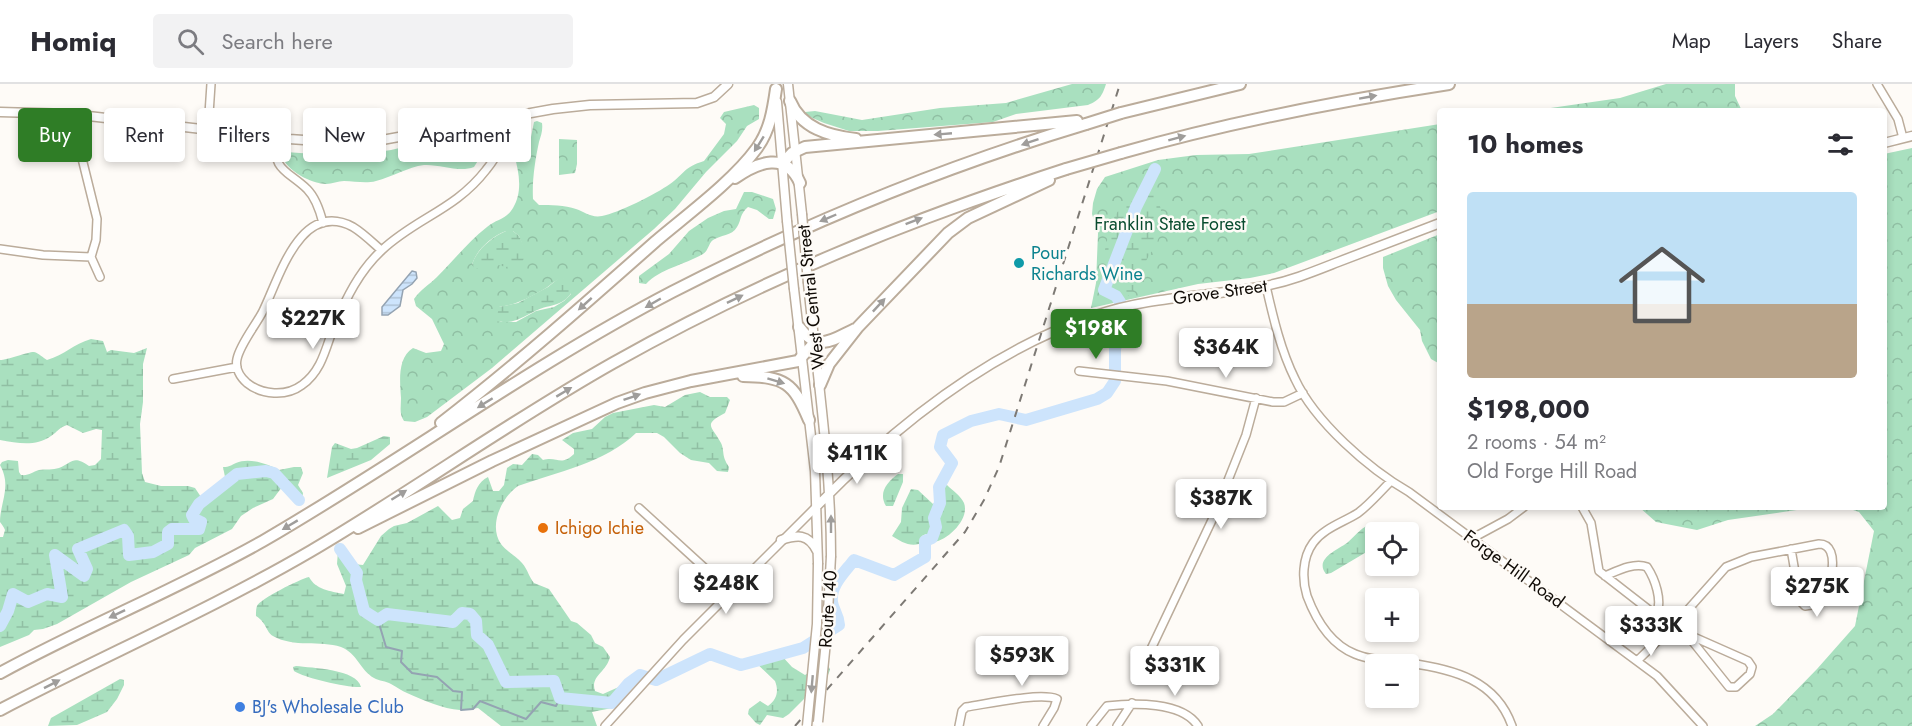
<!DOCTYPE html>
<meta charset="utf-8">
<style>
body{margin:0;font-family:Jost,sans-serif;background:#f2f2f3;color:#2b2b33;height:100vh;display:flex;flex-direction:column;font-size:22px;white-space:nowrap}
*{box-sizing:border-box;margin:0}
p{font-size:20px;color:#7c7c81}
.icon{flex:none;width:33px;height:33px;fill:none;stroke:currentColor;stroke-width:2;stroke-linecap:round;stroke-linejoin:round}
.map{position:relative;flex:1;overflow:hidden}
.panel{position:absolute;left:1437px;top:24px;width:450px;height:402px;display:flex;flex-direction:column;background:#fff;border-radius:6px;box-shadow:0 3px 9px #0003}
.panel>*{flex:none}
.guide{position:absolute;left:18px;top:24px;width:570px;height:54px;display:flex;gap:12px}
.controls{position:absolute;left:1365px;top:438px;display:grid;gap:12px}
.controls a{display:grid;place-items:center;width:54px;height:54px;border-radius:6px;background:#fff;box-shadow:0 3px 9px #0003;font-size:30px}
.price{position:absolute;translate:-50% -51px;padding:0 14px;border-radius:6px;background:#fff;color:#222;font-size:20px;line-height:39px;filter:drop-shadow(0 2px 3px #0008)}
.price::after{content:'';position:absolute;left:50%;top:36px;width:18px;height:14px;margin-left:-9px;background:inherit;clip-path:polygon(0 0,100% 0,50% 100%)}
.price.current{background:#2f7d26;color:#fff}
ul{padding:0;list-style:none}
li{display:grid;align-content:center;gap:12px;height:318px;padding:0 30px}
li+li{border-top:2px solid #e1e1e2}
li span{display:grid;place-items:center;height:186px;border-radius:6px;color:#555}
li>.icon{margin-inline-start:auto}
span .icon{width:108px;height:108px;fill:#fffc;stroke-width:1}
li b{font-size:26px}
h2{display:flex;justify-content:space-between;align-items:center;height:72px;padding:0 30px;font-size:26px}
.tag{padding:0 21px;border-radius:6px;background:#fff;box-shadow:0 3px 9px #0003;font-size:21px;line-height:54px}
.tag.current{background:#2f7d26;color:#fff}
header{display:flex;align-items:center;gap:36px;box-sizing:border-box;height:84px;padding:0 30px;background:#fff;border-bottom:2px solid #e1e1e2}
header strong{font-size:28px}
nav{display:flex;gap:33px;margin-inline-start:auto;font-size:21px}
.search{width:420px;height:54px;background:#f2f2f3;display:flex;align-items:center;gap:15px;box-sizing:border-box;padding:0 21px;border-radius:6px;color:#7c7c81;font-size:22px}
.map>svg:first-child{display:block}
</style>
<header>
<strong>Homiq</strong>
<div class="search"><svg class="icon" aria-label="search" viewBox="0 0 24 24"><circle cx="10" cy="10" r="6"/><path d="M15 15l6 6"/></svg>Search here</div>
<nav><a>Map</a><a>Layers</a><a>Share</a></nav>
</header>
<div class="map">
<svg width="1912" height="642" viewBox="0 0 1912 642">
<defs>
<pattern id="forest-crowns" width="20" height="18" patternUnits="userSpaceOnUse" patternTransform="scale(1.5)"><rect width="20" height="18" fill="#a9e0bf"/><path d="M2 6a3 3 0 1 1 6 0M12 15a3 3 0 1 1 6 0" fill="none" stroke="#90bfa3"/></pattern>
<pattern id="wetland-marsh" width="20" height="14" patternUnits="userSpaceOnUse" patternTransform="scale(1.5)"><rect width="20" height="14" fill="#a9e0bf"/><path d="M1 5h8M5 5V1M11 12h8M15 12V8" fill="none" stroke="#90bfa3"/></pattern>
<pattern id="water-rules" width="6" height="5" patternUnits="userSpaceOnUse" patternTransform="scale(1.5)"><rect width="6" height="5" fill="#cde4fc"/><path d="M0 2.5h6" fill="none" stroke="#afc2d6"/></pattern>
</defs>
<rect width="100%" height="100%" fill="#fefbf7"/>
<path fill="url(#forest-crowns)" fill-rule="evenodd" d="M1072,0H1106C1102,12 1100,16 1088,21L1016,30L993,38L878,47H849L824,39L808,32L805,28L815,27L862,36L940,24L1006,19Z
M1666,0H1735V12L1742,27H1530L1620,14Z
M754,21L759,24V35L747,42L737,57L706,88L675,125L654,145L492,284L427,333L415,338L404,337C399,330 401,323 401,314C400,298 397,274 413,264L426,269L441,267L444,260L432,235L416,222L414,215C421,205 429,201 437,193C454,176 468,158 487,143C496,135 506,136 513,124C523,107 519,88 514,70L530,58L534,38L537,37L542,39C543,47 541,51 539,58C535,76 532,97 533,115L539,121C550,121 565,121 576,125C585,128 591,134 602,132C618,129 656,110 670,100C684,90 684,83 704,77L724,50L726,40L720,34L724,28ZM506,147H513L519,152L524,165C509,188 515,179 492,180C486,180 479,181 472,181C476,166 492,152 506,147ZM563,194L571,210L564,217L554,223L536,227L516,238H500L499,223C516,221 531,213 546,204C552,200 555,196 563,194Z
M1440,40V127L1274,189L1250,194L1198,200L1091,224L1096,199L1098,149L1092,130L1093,119L1097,105L1105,93L1158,76L1196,71L1249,70Z
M487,47L493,49L494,60L484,67L474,83C459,89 440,80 424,81C408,83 392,93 376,97C365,100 355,97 344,97C338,97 332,100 326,100C311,100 286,86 282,72L286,68L342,72L364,70L391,66L467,48Z
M559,55L577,56V80L575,89L559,91Z
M1912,64V642H1755L1773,630L1817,585L1855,542L1874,447L1859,428L1844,423H1884V70Z
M744,108H752L773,115L776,125L773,135H769L757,126L748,123C739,131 742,135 737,143C732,152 720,151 713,156C708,160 709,166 703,170C684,181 660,185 646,200L639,199V192L669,170L689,147L708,134L724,127L736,125Z
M1440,150V280L1431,275L1422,257L1420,246L1396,216L1388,202L1383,184V173Z
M1639,423H1817L1728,436L1697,446L1656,438Z"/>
<path fill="url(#wetland-marsh)" d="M1154,83L1159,89L1154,108C1164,126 1165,143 1155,162C1151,169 1146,175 1144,182C1141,192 1138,205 1129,211C1123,216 1114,213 1106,213L1103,209L1107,189L1104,170L1111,139L1118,127L1143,104L1148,88Z
M506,147H513L519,152L526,167L527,171L521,179L506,183L494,180L475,185L472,181C476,166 492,153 506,147Z
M559,194C566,193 571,197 574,204C564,224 552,219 535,227C521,234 512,241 496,237L499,223L518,219L548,203Z
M91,255L103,257L107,268L111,266L134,269L147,264L143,280V318L140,340L142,389L145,398L161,402H188L195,404L201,413C213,413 219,402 225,393L223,383C230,383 231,381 236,379C249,373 268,380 279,386L294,383H301L303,389L298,401L303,409L302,416H298L282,403L273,415L253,424L241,432L232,445L195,464L189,471L131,498L57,540L43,545L34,546L29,551L0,563V453H3L5,446C4,443 2,441 0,438C0,418 12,403 0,381L2,378L8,376L18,377L19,388L21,391C29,392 32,388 39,386C46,385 53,386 59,384C73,378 73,371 89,382L95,381L101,375L102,346L96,345L83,349L67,341C60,343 57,348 51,352C35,363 18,359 0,356V276C7,276 31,267 34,268C39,269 43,274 47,276C65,271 73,260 91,255Z
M700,308L710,313H727L730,316L725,329C702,341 712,342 721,359C725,368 721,371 729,383L728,388L717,387L709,379L691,376L680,369L664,353L657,349H636C605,379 557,388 518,402C502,413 488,441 501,460C506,467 516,472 522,479C528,486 529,493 534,499L549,505L571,537L577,539L591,551L595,559L603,563L610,573C606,589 590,592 595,607L603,610L621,602L631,605L618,620L612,624L592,628L597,642H501L478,624C472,625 466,626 460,626C443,625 423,616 407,609C402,607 397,603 391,600C386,597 379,597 374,594C360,586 357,569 341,563C320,556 294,564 273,552C266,548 267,539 256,532C256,530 256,524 257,522C260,515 300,495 309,493C316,506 330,507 344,510L346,502L337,480L338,467L347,468L353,480L363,481L381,452L389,445L394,442L407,439L438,422L452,436L460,434L463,425L473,417C475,407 478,398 488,393L493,407H499L504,401L507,384L513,380L522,381L532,370L538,371L543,376C558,372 560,383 574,370V365L562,356L573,349L592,345L605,333L613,329L654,321L665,323L685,311Z
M384,352L390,353V360L371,376L327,394L332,363L335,359L351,365L357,364Z
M898,390H903V398L893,422H886C878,409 887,398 898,390Z
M947,401C952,406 961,412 964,419C970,435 948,456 934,458L926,450L922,452L919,460C909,463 900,457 892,452L901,438L902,424L911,405L918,406L933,420L938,415L942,403Z
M1374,439L1383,444V448H1376L1375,463L1331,489L1326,490C1314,475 1337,466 1347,459C1356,451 1362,442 1374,439Z
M781,571L792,583L805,591L823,580H828L830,586L828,591L789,630L783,634L767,631L760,641L756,639L748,630L749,625L760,617L768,622C777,616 779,607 775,597L753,576Z
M296,582C312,584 357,585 361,603C349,604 304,594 294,587L293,583Z
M120,595L124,596V601L117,615L107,628L77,641L48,642L51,634Z"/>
<path fill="url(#water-rules)" stroke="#94a3b2" stroke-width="1.5" d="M412,187L416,188L417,194L412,200L403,206L400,222L388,231H382V223Z"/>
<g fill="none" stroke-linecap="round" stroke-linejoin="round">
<path stroke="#94a3b2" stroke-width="2" d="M378,536L386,563L402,567L401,578L412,589L437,593L453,607L462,608L461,626L473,625L480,617L526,635L541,618L556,622L560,614"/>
<path stroke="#cde4fc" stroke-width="12" d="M340,465L357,489L356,496L364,527L378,536L387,530L453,538L462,529L470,530L476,537L477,551L488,561L506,598L554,597L560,614L612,619L629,599L640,591L656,596L710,570L741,581L803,564L839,541C838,529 833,526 832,518C830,501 845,488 854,476L894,491L925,473V457L932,454L936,443L934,434L940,419L939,403L952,379L940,363L943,351L971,337L999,330L1026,336L1097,315L1107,309L1115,297V264L1124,244L1120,218L1116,212L1104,206L1136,123L1155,85
M0,542L8,527L13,510L28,518L47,510L62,513L55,471L84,492L87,485L78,465L124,446L128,452L129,471L153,468L168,460V448L172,445H199L201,438L194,435L192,431L199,420L237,390L266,387L274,389L299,416"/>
<defs>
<path id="minor" d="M1877,0L1898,35L1903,54
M71,30L97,135L96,156L91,173L100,193
M208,45L211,0
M276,54C272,87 287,86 307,105C316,114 320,127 323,139
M0,165L43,171L91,173
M381,166C372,158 363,149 353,143C300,115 279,195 263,227C256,241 240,260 237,275C235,284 240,293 247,299C262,311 286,313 302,301C322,287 326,263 334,242C346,215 359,187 382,166C416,134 455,126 486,86C499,70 507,54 506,33
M1266,202C1273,233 1281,267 1295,295C1315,338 1369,385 1409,408L1657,592L1703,642
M1079,287L1167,297L1273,318H1284L1303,309
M173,295L237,283
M1391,397C1380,408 1370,420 1358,429C1342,439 1324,444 1313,459C1302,474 1302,496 1307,512C1316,536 1330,560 1355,570C1372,577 1391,577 1409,579C1453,585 1496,596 1512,642
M1582,423L1591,439L1599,487L1671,543
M639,424L731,508
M1471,455L1508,435L1524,423
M1605,492C1617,487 1634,478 1647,483C1655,495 1663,517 1656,531
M1677,538L1729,603H1736L1750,590L1752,583L1748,577L1687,550
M1151,565L1213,434L1246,351L1256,314
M1637,577L1677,538L1726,483L1751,473L1819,460C1843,460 1830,509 1818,520L1805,522L1800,517L1791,465
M605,642L683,556L818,421
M959,642L962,627L966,623C987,620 1040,608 1057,615L1054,624L1043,642
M1091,642L1107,622C1133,619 1182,617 1198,642
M1117,642L1132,619"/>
<path id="major" d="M788,0L802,130
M777,18L787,137
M0,28L71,30L289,55L348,59L382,56L553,25L590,21L697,19L714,13L728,0
M1884,59L1912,52
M808,199C817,290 831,380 831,472
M794,205L815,387L818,479
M827,365C839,379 848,380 866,376
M818,421C896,341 989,267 1096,231C1150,212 1209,213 1265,202C1291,197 1315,187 1338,178C1372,165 1406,152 1440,139
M781,456C797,451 808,449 817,467"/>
<path id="highway" d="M790,17C801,44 829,52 856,55
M1121,29L1240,0
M1121,69C1229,38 1338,17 1449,0
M782,80L792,69L805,63L1077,37
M735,94C758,78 786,67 800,99
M799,243C818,269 832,256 855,245
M743,292C785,293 793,298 809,336
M820,301L829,280L858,243L948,149L968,134L1049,96
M441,339C516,281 586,219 656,157C688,130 733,97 757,64C770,46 773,26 776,5
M358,444L492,377L617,319L645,309L691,297L798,277L815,258
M0,589C86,542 178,505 263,457C401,377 530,282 672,208C804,140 943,83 1086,40
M0,626C103,572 210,526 311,467C413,407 510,337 613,279C760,196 906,137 1066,85"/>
</defs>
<use href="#minor" stroke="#bbac9b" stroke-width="10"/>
<use href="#major" stroke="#bbac9b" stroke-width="11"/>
<use href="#highway" stroke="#bbac9b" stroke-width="14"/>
<use href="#minor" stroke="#fff" stroke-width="7"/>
<use href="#major" stroke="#fff" stroke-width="8"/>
<use href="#highway" stroke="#fff" stroke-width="10"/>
<path stroke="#7d7974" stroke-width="2" stroke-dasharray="8 8" stroke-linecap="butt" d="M795,642L965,448L984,416L999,383L1120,0"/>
<defs>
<path id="major-bridge" d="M802,130L808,199
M787,137L794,205
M818,638L827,547L831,472
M807,642L817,540L818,479"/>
<path id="highway-bridge" d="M1086,40L1121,29
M1066,85L1121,69"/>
</defs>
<use href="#major-bridge" stroke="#bbac9b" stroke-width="11" stroke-linecap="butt"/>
<use href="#highway-bridge" stroke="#bbac9b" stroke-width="14" stroke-linecap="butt"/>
<use href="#major-bridge" stroke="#fff" stroke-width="8"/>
<use href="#highway-bridge" stroke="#fff" stroke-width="10"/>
</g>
<defs><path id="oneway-solid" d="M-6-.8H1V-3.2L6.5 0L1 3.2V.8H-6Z" transform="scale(1.5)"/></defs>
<g fill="#9f9d9b">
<use href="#oneway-solid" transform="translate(1368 13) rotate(-10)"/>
<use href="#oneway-solid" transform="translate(943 50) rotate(175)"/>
<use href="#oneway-solid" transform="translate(1177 54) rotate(-15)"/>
<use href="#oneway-solid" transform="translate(1030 58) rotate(161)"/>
<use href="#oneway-solid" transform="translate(759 60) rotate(122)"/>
<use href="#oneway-solid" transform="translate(828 134) rotate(157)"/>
<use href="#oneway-solid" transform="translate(914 137) rotate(-21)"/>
<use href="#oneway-solid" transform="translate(735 215) rotate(-26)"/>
<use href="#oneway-solid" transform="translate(653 219) rotate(150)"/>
<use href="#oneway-solid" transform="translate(585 220) rotate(138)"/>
<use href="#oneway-solid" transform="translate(879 221) rotate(-47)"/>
<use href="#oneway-solid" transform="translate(776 297) rotate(17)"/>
<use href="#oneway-solid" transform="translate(564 308) rotate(-31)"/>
<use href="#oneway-solid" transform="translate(632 313) rotate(-19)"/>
<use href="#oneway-solid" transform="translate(485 319) rotate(148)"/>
<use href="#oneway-solid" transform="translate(399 411) rotate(-32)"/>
<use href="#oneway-solid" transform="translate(831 440) rotate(-90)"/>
<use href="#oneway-solid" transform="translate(290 441) rotate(149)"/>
<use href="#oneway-solid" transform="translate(117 530) rotate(154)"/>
<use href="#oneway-solid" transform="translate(52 600) rotate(-27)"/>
<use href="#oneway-solid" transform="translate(812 600) rotate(95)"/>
</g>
<circle fill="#0f9aa8" stroke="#fefbf7" stroke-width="2" cx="1019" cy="179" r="6"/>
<circle fill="#e8710a" stroke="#fefbf7" stroke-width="2" cx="543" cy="444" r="6"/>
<circle fill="#3f7fe0" stroke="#fefbf7" stroke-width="2" cx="240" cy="623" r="6"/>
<g text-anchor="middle" stroke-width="5" stroke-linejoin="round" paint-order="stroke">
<g font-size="18" fill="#094c2f" stroke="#fefbf7">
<text x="1170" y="146">Franklin State Forest</text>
</g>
<g font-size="18" fill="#0d838f" stroke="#fefbf7" text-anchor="start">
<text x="1031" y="175">Pour<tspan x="1031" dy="21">Richards Wine</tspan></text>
</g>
<g font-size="18" fill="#100b06" stroke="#fefbf7">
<text transform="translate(1220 208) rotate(-8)" y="6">Grove Street</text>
<text transform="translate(811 213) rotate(-96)" y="6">West Central Street</text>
<text transform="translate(1514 485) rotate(36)" y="6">Forge Hill Road</text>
<text transform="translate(828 525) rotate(-86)" y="6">Route 140</text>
</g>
<g font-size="18" fill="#c56008" stroke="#fefbf7" text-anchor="start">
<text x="555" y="450">Ichigo Ichie</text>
</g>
<g font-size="18" fill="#366cbe" stroke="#fefbf7" text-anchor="start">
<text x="252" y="629">BJ's Wholesale Club</text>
</g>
</g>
</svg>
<div class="controls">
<a><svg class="icon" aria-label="locate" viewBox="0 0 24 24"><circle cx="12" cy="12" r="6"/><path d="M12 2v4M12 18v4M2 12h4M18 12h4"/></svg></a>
<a>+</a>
<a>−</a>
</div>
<b class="price" style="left:313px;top:266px">$227K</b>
<b class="price current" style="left:1096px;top:276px">$198K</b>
<b class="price" style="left:1226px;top:295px">$364K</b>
<b class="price" style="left:857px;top:401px">$411K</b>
<b class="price" style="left:1221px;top:446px">$387K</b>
<b class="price" style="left:726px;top:531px">$248K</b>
<b class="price" style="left:1817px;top:534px">$275K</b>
<b class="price" style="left:1651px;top:573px">$333K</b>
<b class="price" style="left:1022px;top:603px">$593K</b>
<b class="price" style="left:1175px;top:613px">$331K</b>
<div class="guide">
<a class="tag current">Buy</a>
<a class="tag">Rent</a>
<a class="tag">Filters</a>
<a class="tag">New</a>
<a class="tag">Apartment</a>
</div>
<section class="panel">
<h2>10 homes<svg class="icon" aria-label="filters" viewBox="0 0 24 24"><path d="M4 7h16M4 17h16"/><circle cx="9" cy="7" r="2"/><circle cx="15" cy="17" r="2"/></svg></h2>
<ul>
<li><span style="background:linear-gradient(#bfe0f5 60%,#b9a48a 0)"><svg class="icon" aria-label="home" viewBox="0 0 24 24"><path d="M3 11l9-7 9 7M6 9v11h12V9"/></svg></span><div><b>$198,000</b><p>2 rooms · 54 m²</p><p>Old Forge Hill Road</p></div></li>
</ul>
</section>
</div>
